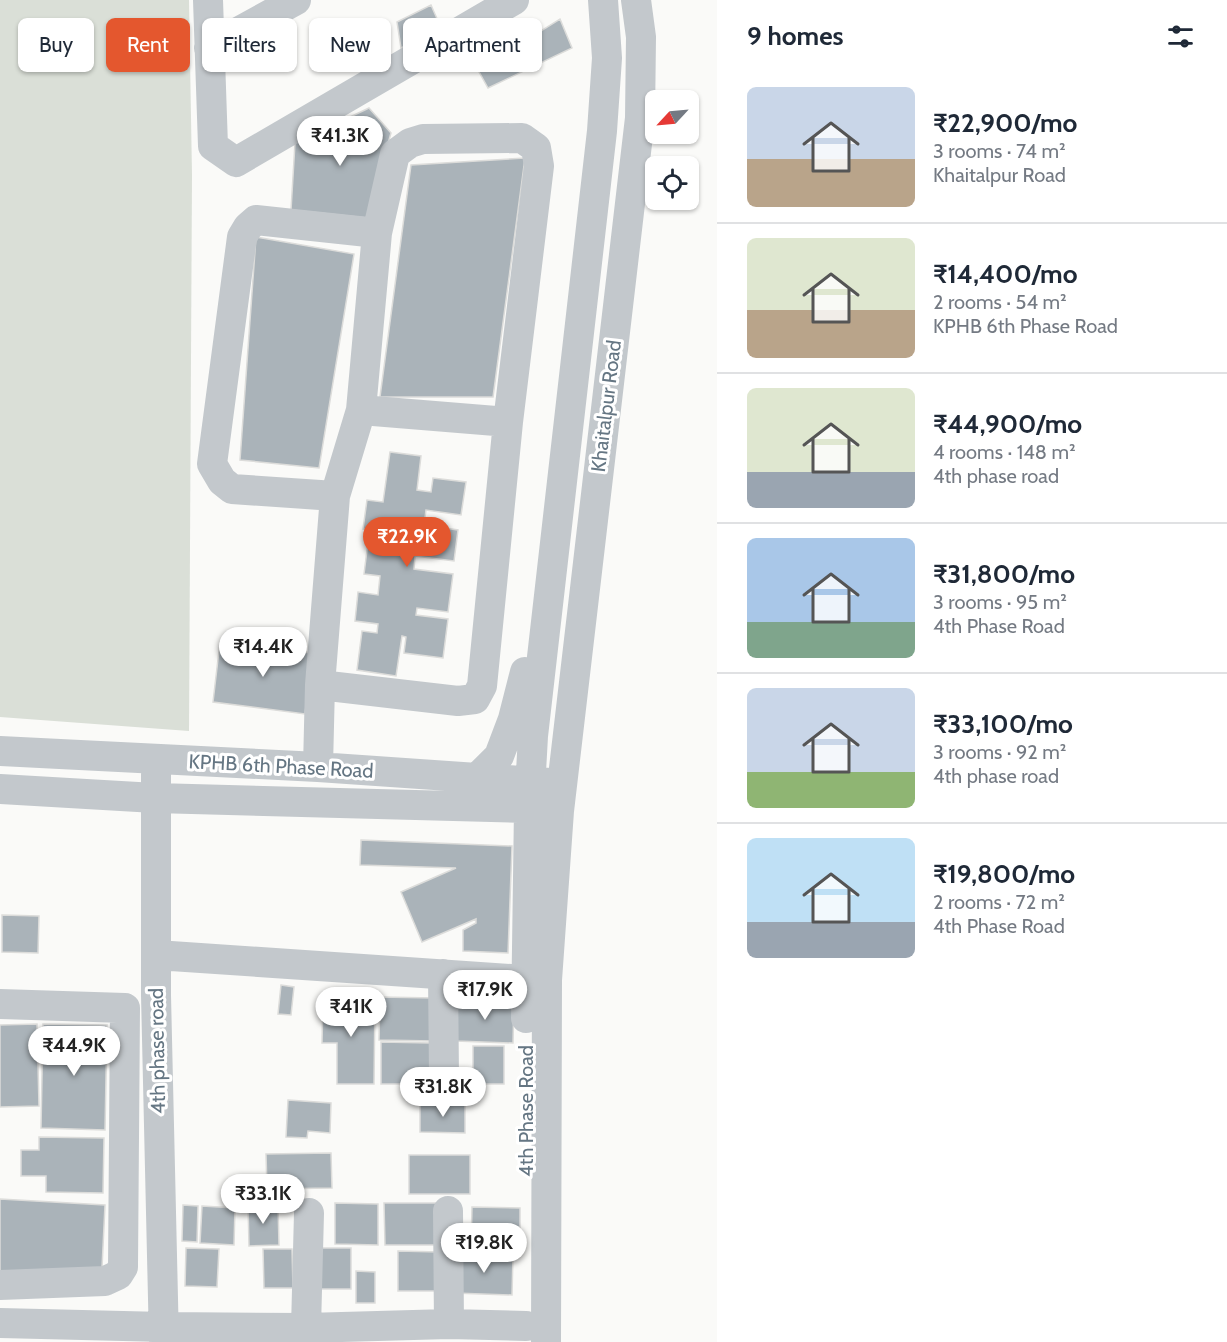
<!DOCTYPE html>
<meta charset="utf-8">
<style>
body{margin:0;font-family:Cabin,sans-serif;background:#f6f6f7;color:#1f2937;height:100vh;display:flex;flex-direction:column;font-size:22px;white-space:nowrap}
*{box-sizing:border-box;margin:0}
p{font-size:20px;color:#747a83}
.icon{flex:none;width:33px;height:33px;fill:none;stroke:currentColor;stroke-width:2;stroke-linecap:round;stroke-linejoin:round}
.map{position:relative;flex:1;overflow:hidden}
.panel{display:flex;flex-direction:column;background:#fff;width:510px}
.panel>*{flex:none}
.banner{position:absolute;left:18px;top:18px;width:570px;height:54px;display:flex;gap:12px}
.needle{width:39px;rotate:244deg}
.fabs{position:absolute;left:645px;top:90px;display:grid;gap:12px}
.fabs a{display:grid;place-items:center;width:54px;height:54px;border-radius:9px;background:#fff;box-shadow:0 2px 4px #0004;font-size:30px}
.price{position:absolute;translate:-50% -51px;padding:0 14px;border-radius:21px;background:#fff;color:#222;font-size:20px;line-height:39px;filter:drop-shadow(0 2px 3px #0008)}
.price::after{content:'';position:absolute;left:50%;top:36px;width:18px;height:14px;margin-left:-9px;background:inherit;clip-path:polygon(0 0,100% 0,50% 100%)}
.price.on{background:#e4572e;color:#fff}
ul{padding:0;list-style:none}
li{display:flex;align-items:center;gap:18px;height:150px;padding:0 30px}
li+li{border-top:2px solid #e0e1e3}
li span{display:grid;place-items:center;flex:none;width:168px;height:120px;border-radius:9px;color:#555}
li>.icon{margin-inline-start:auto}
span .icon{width:72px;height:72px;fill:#fffc;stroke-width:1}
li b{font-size:26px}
h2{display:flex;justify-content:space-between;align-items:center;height:72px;padding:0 30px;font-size:26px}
.chip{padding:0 21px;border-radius:9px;background:#fff;box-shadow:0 2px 4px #0004;font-size:21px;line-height:54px}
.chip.on{background:#e4572e;color:#fff}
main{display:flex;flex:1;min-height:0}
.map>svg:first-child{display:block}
</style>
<main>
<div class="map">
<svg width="717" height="1342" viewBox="0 0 717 1342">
<rect width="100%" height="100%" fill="#fafaf8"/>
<path fill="#dadfd7" d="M0,0H189L192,175L189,731L0,717Z"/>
<path fill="#aab3b9" stroke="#dcdcda" stroke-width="1.5" d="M431,5L442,30L401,48L397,22Z
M560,19L572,48L488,88L478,70Z
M369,108L391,133L367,218L291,210L295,143Z
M525,158L493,397H380L411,165Z
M256,237L354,254L319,468L240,460Z
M390,452L421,456L417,490L431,492L433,478L466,482L461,515L426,510L424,525L458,530L454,561L415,556L414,569L453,574L448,612L417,608L416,615L448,619L443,658L404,653L406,637L402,636L396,676L357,670L362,631L377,633L378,624L355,621L358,592L378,595L380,576L364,574L368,542L397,546L398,534L363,529L367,500L383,502Z
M220,642L312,653L305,714L213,702Z
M361,840L512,846L508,953L463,951V930L476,923V919L422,942L401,892L456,868L360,865Z
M2,915L39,916L38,953L2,952Z
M281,985L294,987L291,1015L278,1014Z
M380,997L435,998L434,1041L379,1040Z
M323,999H375L374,1084H337V1043H322Z
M457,999L514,1001L513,1043L456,1041Z
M37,1024L39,1106L0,1107V1025Z
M43,1024L107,1025L105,1130L41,1128Z
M381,1042L431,1043L430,1084H381Z
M473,1046H504V1084H473Z
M288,1100L331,1103L330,1133L308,1131L307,1138L286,1137Z
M420,1104H465V1133L420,1132Z
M39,1137L104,1138L103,1193L46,1192V1176H21V1150H39Z
M331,1153L332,1188L267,1189L266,1154Z
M409,1155H470V1194H409Z
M0,1199L105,1205L102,1268L0,1272Z
M335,1203L378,1204V1245L335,1244Z
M384,1203H440V1245H385Z
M183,1205L198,1206L197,1242L182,1241Z
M248,1205H278L279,1245L249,1246Z
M202,1206L235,1208L234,1245L200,1243Z
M472,1207L520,1208V1250L471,1248Z
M186,1248L219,1249L217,1287L185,1286Z
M321,1248H351V1289H321Z
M263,1249H292L293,1288H264Z
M398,1251L439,1252L438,1291H398Z
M455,1253L513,1255L512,1295L454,1293Z
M356,1271L375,1272V1303H356Z"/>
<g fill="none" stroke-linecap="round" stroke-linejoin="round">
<path stroke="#c3c8cc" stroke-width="30" d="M208,0L213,146L236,162L514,0
M209,48L296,0
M361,410L508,422
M335,496L232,489L222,481L212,464L242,237L248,227L256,220L377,233
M0,751L318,767L550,783
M156,759V995L164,1342
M318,767L320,685L335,496L361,410L377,233L395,154L410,143L423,139L522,138L536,148L539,166L508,422L482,686L475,699L458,701L320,685
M477,778L499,756L513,719L525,672
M0,789L155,798L529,808L547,810
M156,955L526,980
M443,974L444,1077
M0,1004L125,1008L123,1267L118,1275L105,1281L0,1285
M526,1018L529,808L533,736L602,131L607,58L603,0
M448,1211L449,1324
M0,1323L164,1327L306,1328L449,1324L526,1326
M306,1328L309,1213
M546,1342L547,980L559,811L640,118L641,37L636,0"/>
</g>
<g text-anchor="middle" stroke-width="6" stroke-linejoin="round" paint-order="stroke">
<g font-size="20" fill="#657683" stroke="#fff">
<text transform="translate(606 406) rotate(-83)" y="7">Khaitalpur Road</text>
<text transform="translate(281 766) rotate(3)" y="7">KPHB 6th Phase Road</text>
<text transform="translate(157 1051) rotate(-91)" y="7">4th phase road</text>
<text transform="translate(526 1111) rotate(-90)" y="7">4th Phase Road</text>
</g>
</g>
</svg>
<div class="fabs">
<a><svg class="needle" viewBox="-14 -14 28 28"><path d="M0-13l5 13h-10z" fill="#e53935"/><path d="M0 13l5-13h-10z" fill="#747a83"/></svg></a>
<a><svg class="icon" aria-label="locate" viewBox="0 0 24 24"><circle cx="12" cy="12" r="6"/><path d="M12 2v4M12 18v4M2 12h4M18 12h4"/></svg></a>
</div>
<b class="price" style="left:340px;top:167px">₹41.3K</b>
<b class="price on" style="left:407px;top:568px">₹22.9K</b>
<b class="price" style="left:263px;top:678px">₹14.4K</b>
<b class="price" style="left:485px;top:1021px">₹17.9K</b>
<b class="price" style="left:351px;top:1038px">₹41K</b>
<b class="price" style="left:74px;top:1077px">₹44.9K</b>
<b class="price" style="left:443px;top:1118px">₹31.8K</b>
<b class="price" style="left:263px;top:1225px">₹33.1K</b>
<b class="price" style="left:484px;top:1274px">₹19.8K</b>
<div class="banner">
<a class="chip">Buy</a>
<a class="chip on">Rent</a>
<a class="chip">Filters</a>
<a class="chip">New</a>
<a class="chip">Apartment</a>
</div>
</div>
<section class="panel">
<h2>9 homes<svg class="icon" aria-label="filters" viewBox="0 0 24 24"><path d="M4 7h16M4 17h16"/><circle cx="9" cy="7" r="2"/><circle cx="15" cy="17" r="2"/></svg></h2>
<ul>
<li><span style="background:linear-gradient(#c9d6e8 60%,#b9a48a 0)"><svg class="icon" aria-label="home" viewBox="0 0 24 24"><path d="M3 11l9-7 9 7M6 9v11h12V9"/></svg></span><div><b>₹22,900/mo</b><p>3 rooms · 74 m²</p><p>Khaitalpur Road</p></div></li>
<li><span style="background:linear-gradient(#dfe7d0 60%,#b9a48a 0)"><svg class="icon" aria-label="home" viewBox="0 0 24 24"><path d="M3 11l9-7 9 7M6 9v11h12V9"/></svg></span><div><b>₹14,400/mo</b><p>2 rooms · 54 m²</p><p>KPHB 6th Phase Road</p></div></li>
<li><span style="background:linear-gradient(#dfe7d0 70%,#9aa5b1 0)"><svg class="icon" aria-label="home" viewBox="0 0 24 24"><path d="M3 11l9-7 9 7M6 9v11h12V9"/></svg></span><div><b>₹44,900/mo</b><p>4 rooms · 148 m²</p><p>4th phase road</p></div></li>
<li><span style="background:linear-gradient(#a9c7e8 70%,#7fa58c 0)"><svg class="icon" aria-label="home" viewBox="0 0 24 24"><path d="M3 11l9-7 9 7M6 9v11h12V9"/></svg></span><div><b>₹31,800/mo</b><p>3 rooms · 95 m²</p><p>4th Phase Road</p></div></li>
<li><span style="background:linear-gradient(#c9d6e8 70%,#8fb573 0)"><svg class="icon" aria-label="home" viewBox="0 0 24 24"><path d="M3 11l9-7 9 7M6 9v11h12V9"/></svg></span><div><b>₹33,100/mo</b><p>3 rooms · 92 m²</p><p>4th phase road</p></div></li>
<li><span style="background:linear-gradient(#bfe0f5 70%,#9aa5b1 0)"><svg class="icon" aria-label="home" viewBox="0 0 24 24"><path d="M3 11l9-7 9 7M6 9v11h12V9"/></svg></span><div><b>₹19,800/mo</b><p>2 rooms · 72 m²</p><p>4th Phase Road</p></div></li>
</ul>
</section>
</main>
